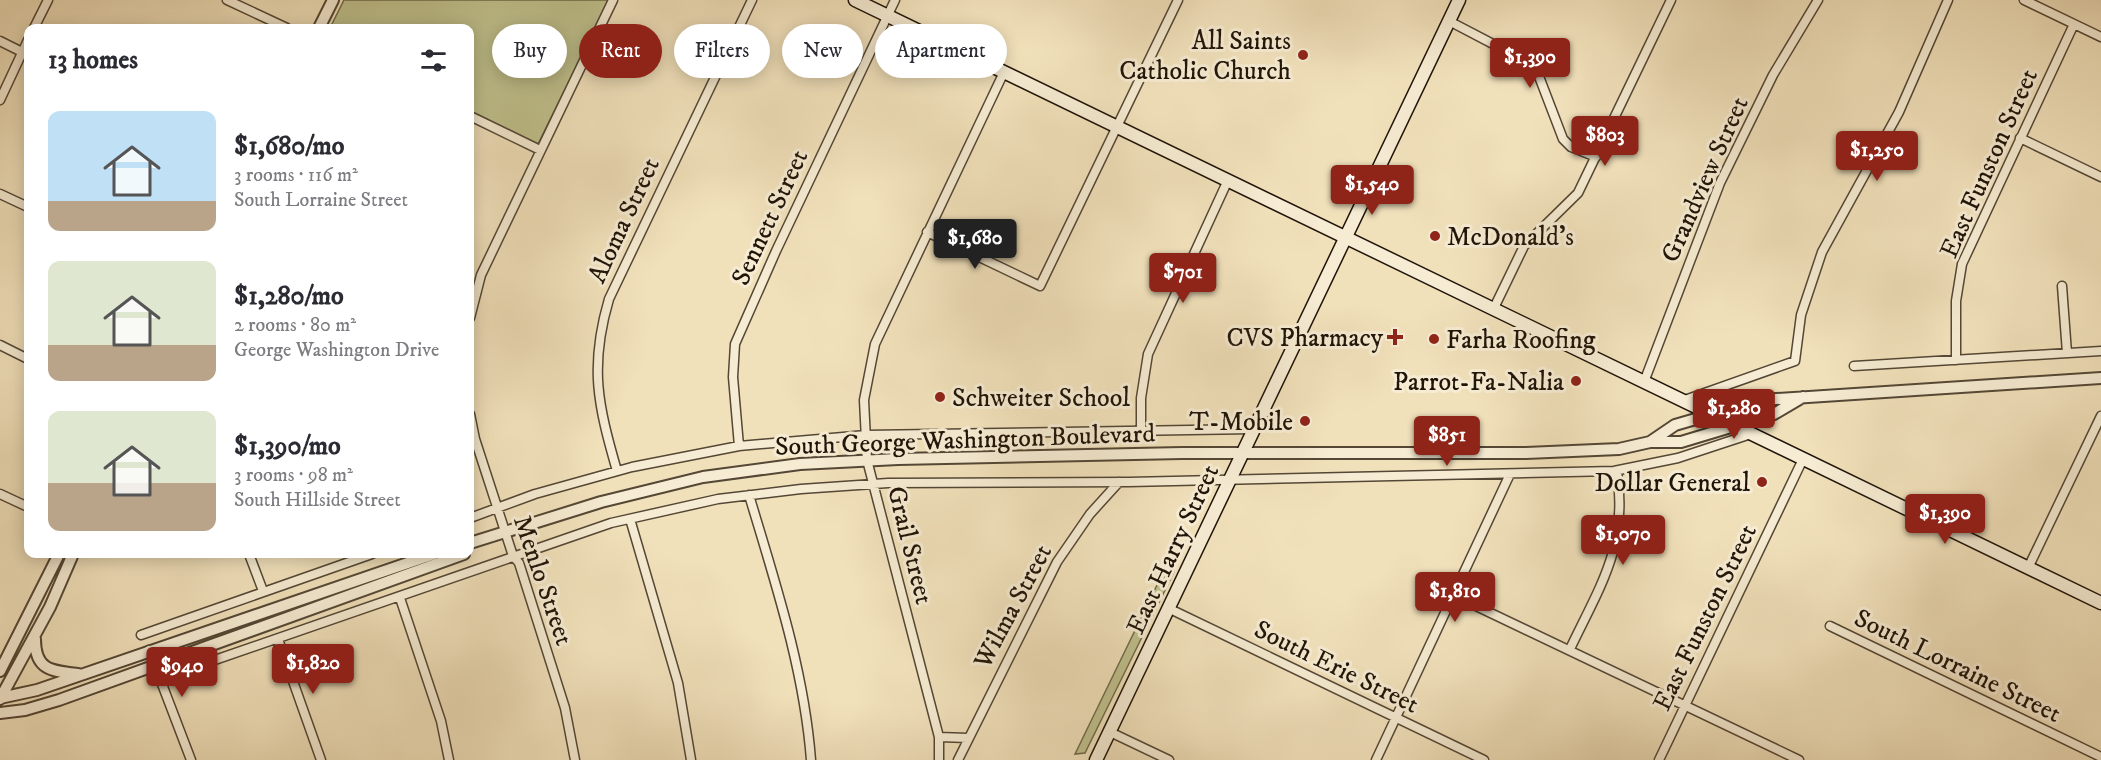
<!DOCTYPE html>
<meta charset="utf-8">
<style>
body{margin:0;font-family:"IM FELL DW Pica",serif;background:#f2f2f3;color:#2b2b33;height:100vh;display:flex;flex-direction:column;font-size:22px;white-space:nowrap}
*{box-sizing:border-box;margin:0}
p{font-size:20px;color:#7c7c81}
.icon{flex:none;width:33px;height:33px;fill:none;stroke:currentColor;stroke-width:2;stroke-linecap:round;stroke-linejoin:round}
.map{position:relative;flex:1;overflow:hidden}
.side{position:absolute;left:24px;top:24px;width:450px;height:534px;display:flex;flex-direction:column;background:#fff;border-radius:12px;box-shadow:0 3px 15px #0003}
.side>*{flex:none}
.hud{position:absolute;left:492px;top:24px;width:570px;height:54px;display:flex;gap:12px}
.price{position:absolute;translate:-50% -51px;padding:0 14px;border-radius:6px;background:#8f2418;color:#fff;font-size:20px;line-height:39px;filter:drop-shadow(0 2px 3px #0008)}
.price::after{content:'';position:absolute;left:50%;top:36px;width:18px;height:14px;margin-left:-9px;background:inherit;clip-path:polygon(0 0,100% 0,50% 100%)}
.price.active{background:#222;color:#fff}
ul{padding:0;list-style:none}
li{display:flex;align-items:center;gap:18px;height:150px;padding:0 24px}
li span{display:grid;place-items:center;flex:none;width:168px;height:120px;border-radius:12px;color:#555}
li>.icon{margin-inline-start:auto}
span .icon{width:72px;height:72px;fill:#fffc;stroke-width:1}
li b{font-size:26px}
h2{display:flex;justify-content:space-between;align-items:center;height:72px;padding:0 24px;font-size:26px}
.chip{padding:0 21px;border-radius:27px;background:#fff;box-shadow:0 3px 15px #0003;font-size:21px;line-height:54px}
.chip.active{background:#8f2418;color:#fff}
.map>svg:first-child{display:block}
</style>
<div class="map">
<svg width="2101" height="760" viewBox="0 0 2101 760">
<rect width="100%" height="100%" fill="#f1e1bb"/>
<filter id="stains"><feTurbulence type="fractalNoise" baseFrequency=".00333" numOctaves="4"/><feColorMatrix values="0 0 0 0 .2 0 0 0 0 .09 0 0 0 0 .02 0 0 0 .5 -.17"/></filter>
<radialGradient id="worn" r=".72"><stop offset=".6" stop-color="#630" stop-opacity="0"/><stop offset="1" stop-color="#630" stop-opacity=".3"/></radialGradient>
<path fill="#bfc18d" stroke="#706a4a" stroke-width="1.5" d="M344,0H609L538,144L470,111V28H330Z
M1172,564L1174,572L1087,749L1085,753L1075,754L1157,585L1162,583Z"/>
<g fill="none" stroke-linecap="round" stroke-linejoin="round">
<defs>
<path id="minor" d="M227,0L287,28
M2024,0L2101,37
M1449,21L1535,66L1563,139L1571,147L1596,157
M34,28L48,0
M0,41L28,55
M0,100L28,40
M470,116L540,150
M2020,138L2101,177
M0,194L28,207
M927,232L1040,286L1178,0
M2062,286L2067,353
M1494,308L1524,246L1578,193L1671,0
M470,318L481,275L613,0
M0,345L28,359
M1956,360V301L1962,264L2074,24
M1854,366L2101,351
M1644,382L1720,183L1773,75L1818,0
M1682,401L1795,361L1801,315L1822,252L1899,112L1948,0
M470,414L475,439L513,556L519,563L565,708L575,760
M1141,431V398L1148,354L1228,180
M739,446L733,377L735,344L776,251L895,0
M617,471C598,405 589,367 609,299L752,0
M0,494L28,507
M749,495C775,582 804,669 811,760
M470,518L535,494L632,467L739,446L866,435L1253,429
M630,519L678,683L691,760
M249,554L263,591
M2028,568L2101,416
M1453,595L1799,760
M400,598L441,721L449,760
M1170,609L1484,760
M1830,626L2101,757
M141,635L372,554
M278,639L321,760
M1570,649C1601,584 1628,546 1617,471
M149,650L191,760
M183,671L611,523L718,499L801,489L888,483L1129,482L1614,471L1678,458L1751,434
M1110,732L1169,760
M939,737L968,738
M939,760V737L867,460L864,400L875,344L1004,72
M958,760L1057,562L1090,514L1119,482
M1376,760L1510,474
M1659,760L1803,459"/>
<path id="tertiary" d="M319,28L333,0
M1650,442L1675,425L1761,400L2101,378
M470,543L601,502L703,477L800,464L898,459L1182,453H1526L1619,449L1650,442H1681L1774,414L1803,397
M35,639C35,670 51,671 78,674
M0,671L59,554
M0,698L37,690L434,554
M0,699L50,607L73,554
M0,713L25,710L59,700L464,554"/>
<path id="secondary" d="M855,0L2101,603
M1096,760L1459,0"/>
</defs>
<use href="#minor" stroke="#544735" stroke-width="11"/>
<use href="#tertiary" stroke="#544735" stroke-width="14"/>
<use href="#secondary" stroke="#201408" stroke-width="15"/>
<use href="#minor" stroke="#f6ecd3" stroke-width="8"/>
<use href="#tertiary" stroke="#f6ecd3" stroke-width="10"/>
<use href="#secondary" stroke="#f6ecd3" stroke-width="12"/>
</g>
<g fill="#8f2418" stroke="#f6ecd3" stroke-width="2">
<circle cx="1303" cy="55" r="6"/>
<circle cx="1435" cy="236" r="6"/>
<path d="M1392 328h6v6h6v6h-6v6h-6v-6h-6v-6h6z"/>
<circle cx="1434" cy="339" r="6"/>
<circle cx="1576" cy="381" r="6"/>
<circle cx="940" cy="397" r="6"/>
<circle cx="1305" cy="421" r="6"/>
<circle cx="1762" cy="482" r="6"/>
</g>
<g text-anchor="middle" stroke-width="6" stroke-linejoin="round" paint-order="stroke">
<g font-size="26" fill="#201408" stroke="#f6ecd3" text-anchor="end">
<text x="1291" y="49">All Saints<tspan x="1291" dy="30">Catholic Church</tspan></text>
<text x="1447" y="245" text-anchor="start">McDonald's</text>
<text x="1383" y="346">CVS Pharmacy</text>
<text x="1446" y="348" text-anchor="start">Farha Roofing</text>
<text x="1564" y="390">Parrot-Fa-Nalia</text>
<text x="952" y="406" text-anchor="start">Schweiter School</text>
<text x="1293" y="430">T-Mobile</text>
<text x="1750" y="491">Dollar General</text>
</g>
<g font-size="26" fill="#201408" stroke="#f6ecd3">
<text transform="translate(1988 163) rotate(-66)" y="9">East Funston Street</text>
<text transform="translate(1704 179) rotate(-66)" y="9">Grandview Street</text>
<text transform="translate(769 217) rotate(-65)" y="9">Sennett Street</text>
<text transform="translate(623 220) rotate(-65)" y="9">Aloma Street</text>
<text transform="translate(965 439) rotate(-2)" y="9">South George Washington Boulevard</text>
<text transform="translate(911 545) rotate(76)" y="9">Grail Street</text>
<text transform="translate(1172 549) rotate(-65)" y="9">East Harry Street</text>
<text transform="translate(544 580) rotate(71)" y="9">Menlo Street</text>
<text transform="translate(1012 606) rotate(-62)" y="9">Wilma Street</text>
<text transform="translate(1704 617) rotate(-64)" y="9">East Funston Street</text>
<text transform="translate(1958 665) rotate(26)" y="9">South Lorraine Street</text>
<text transform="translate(1337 666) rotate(26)" y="9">South Erie Street</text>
</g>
</g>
<rect width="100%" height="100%" filter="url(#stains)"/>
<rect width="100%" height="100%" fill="url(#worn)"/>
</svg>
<b class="price" style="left:1530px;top:89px">$1,390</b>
<b class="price" style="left:1605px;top:167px">$803</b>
<b class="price" style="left:1877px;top:182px">$1,250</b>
<b class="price" style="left:1372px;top:216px">$1,540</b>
<b class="price active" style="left:975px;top:270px">$1,680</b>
<b class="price" style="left:1183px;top:304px">$701</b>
<b class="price" style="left:1734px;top:440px">$1,280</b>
<b class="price" style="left:1447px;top:467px">$851</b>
<b class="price" style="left:1945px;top:545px">$1,390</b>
<b class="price" style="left:1623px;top:566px">$1,070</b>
<b class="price" style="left:1455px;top:623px">$1,810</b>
<b class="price" style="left:313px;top:695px">$1,820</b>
<b class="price" style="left:182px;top:698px">$940</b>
<div class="hud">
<a class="chip">Buy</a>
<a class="chip active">Rent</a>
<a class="chip">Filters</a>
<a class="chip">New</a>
<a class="chip">Apartment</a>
</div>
<section class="side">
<h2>13 homes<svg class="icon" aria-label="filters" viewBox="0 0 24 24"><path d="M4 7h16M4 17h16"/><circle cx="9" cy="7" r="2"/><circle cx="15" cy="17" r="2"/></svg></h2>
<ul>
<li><span style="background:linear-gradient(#bfe0f5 75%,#b9a48a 0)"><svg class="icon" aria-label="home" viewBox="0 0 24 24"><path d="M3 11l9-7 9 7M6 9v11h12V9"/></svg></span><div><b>$1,680/mo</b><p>3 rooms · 116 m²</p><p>South Lorraine Street</p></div></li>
<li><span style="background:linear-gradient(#dfe7d0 70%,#b9a48a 0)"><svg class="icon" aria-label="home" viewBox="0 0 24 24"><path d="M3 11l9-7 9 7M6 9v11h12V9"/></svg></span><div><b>$1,280/mo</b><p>2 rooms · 80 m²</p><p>George Washington Drive</p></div></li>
<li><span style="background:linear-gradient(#dfe7d0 60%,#b9a48a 0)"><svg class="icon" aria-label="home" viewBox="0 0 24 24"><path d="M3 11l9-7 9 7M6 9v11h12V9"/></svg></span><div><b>$1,390/mo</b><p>3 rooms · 98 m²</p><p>South Hillside Street</p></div></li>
</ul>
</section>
</div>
